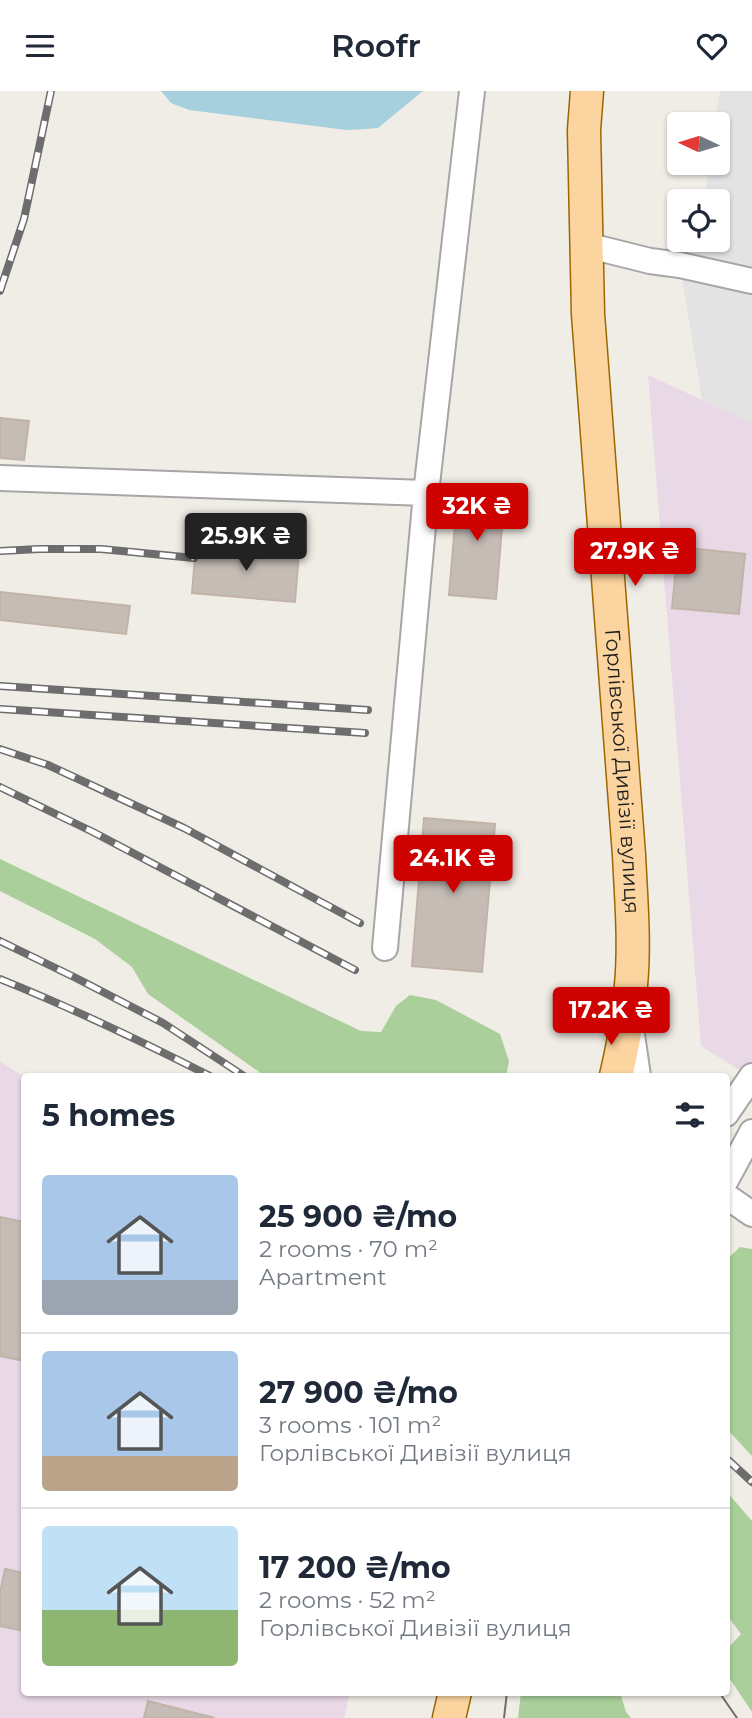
<!DOCTYPE html>
<meta charset="utf-8">
<style>
body{margin:0;font-family:Montserrat,sans-serif;background:#f6f6f7;color:#1f2937;height:100vh;display:flex;flex-direction:column;font-size:26px;white-space:nowrap}
*{box-sizing:border-box;margin:0}
p{font-size:23px;color:#747a83}
.icon{flex:none;width:38px;height:38px;fill:none;stroke:currentColor;stroke-width:2;stroke-linecap:round;stroke-linejoin:round}
.map{position:relative;flex:1;overflow:hidden}
.details{position:absolute;left:21px;top:982px;width:709px;height:623px;display:flex;flex-direction:column;background:#fff;border-radius:7px;box-shadow:0 2px 5px #0004}
.details>*{flex:none}
.needle{width:46px;rotate:274deg}
.tools{position:absolute;left:667px;top:21px;display:grid;gap:14px}
.tools a{display:grid;place-items:center;width:63px;height:63px;border-radius:7px;background:#fff;box-shadow:0 2px 5px #0004;font-size:35px}
.price{position:absolute;translate:-50% -60px;padding:0 16px;border-radius:7px;background:#cd0201;color:#fff;font-size:23px;line-height:46px;filter:drop-shadow(0 2px 4px #0008)}
.price::after{content:'';position:absolute;left:50%;top:42px;width:21px;height:16px;margin-left:-10px;background:inherit;clip-path:polygon(0 0,100% 0,50% 100%)}
.price.active{background:#222;color:#fff}
ul{padding:0;list-style:none}
li{display:flex;align-items:center;gap:21px;height:175px;padding:0 21px}
li+li{border-top:2px solid #e0e1e3}
li span{display:grid;place-items:center;flex:none;width:196px;height:140px;border-radius:7px;color:#555}
li>.icon{margin-inline-start:auto}
span .icon{width:84px;height:84px;fill:#fffc;stroke-width:1}
li b{font-size:30px}
h2{display:flex;justify-content:space-between;align-items:center;height:84px;padding:0 21px;font-size:30px}
header{display:flex;justify-content:space-between;align-items:center;height:91px;padding:0 21px;background:#fff;font-size:32px;font-weight:600}
.map>svg:first-child{display:block}
</style>
<header><svg class="icon" aria-label="menu" viewBox="0 0 24 24"><path d="M4 6h16M4 12h16M4 18h16"/></svg>Roofr<svg class="icon" aria-label="heart" viewBox="0 0 24 24"><path d="M12 20l-8-8c-3-5 5-10 8-4 3-6 11-1 8 4z"/></svg></header>
<div class="map">
<svg width="752" height="1627" viewBox="0 0 752 1627">
<rect width="100%" height="100%" fill="#f0ede6"/>
<path fill="#e9d8e6" d="M648,284L752,332V987L701,955Z
M0,970L24,986V1601H350L344,1627H0Z"/>
<path fill="#aacf9b" d="M0,768L361,940L381,941L396,915L410,904L436,909L500,943L509,970L506,985H265L148,903L132,876L95,848L0,800Z
M740,1156L752,1158V1365L726,1337V1169Z
M726,1400L752,1430V1621L726,1582V1559L741,1543L726,1523Z
M521,1601H620L626,1621L631,1627H518Z"/>
<path fill="#e3e3e3" d="M720,0H752V332L702,309L680,174L692,149H718V110H704L710,72H718V33H715Z"/>
<path fill="#a6d0dd" d="M161,0H423L378,37L365,38L346,39L189,19L171,12Z"/>
<path fill="#c5bcb5" stroke="#c2b3a8" stroke-width="2" d="M0,327L29,330L24,369L0,367Z
M458,397L505,401L496,508L449,504Z
M196,453L299,462L295,511L192,502Z
M678,456L745,463L739,523L672,517Z
M0,501L130,515L126,543L0,529Z
M424,727L495,733L482,881L412,875Z
M0,1126L24,1131V1270L0,1265Z
M5,1478L24,1482V1540L0,1535V1502Z
M148,1610L215,1627H144Z"/>
<g fill="none" stroke-linecap="round" stroke-linejoin="round">
<defs>
<path id="minor" d="M586,154L650,170L680,174L752,190
M0,387L426,402
M385,857L426,402L472,0
M631,937L638,985
M726,1023L752,985
M726,1089L752,1041
M726,1105L752,1123"/>
<g id="major">
<path id="s1" d="M587,0L584,39L588,223L629,764C631,807 635,851 631,894C629,925 623,955 616,985"/>
<path d="M449,1627L455,1601"/>
</g>
</defs>
<use href="#minor" stroke="#a6a6a6" stroke-width="28"/>
<use href="#major" stroke="#9a6801" stroke-width="35"/>
<use href="#minor" stroke="#fff" stroke-width="24"/>
<use href="#major" stroke="#fbd49f" stroke-width="32"/>
<path stroke="#6d6d6d" stroke-width="2" d="M719,1601L737,1627
M504,1627L507,1601"/>
<defs>
<path id="rail" d="M0,200L24,128L51,0
M0,460L39,458H101L194,467
M0,595L368,619
M0,618L365,642
M0,658L48,674L184,737L360,832
M0,696L93,741L355,879
M0,850L76,887L163,932L244,985
M0,888C72,917 141,950 210,985
M726,1367L752,1391"/>
</defs>
<use href="#rail" stroke="#6d6d6d" stroke-width="8"/>
<use href="#rail" stroke="#fff" stroke-width="5" stroke-dasharray="16" stroke-linecap="butt"/>
</g>
<g text-anchor="middle" stroke-width="7" stroke-linejoin="round" paint-order="stroke">
<g font-size="21" fill="#1f1f1f" stroke="#fff">
<text dy="7" stroke="none"><textPath href="#s1" startOffset="682">Горлівської Дивізії вулиця</textPath></text>
</g>
</g>
</svg>
<div class="tools">
<a><svg class="needle" viewBox="-14 -14 28 28"><path d="M0-13l5 13h-10z" fill="#e53935"/><path d="M0 13l5-13h-10z" fill="#747a83"/></svg></a>
<a><svg class="icon" aria-label="locate" viewBox="0 0 24 24"><circle cx="12" cy="12" r="6"/><path d="M12 2v4M12 18v4M2 12h4M18 12h4"/></svg></a>
</div>
<b class="price" style="left:477px;top:452px">32K ₴</b>
<b class="price active" style="left:246px;top:482px">25.9K ₴</b>
<b class="price" style="left:635px;top:497px">27.9K ₴</b>
<b class="price" style="left:453px;top:804px">24.1K ₴</b>
<b class="price" style="left:611px;top:956px">17.2K ₴</b>
<section class="details">
<h2>5 homes<svg class="icon" aria-label="filters" viewBox="0 0 24 24"><path d="M4 7h16M4 17h16"/><circle cx="9" cy="7" r="2"/><circle cx="15" cy="17" r="2"/></svg></h2>
<ul>
<li><span style="background:linear-gradient(#a9c7e8 75%,#9aa5b1 0)"><svg class="icon" aria-label="home" viewBox="0 0 24 24"><path d="M3 11l9-7 9 7M6 9v11h12V9"/></svg></span><div><b>25 900 ₴/mo</b><p>2 rooms · 70 m²</p><p>Apartment</p></div></li>
<li><span style="background:linear-gradient(#a9c7e8 75%,#b9a48a 0)"><svg class="icon" aria-label="home" viewBox="0 0 24 24"><path d="M3 11l9-7 9 7M6 9v11h12V9"/></svg></span><div><b>27 900 ₴/mo</b><p>3 rooms · 101 m²</p><p>Горлівської Дивізії вулиця</p></div></li>
<li><span style="background:linear-gradient(#bfe0f5 60%,#8fb573 0)"><svg class="icon" aria-label="home" viewBox="0 0 24 24"><path d="M3 11l9-7 9 7M6 9v11h12V9"/></svg></span><div><b>17 200 ₴/mo</b><p>2 rooms · 52 m²</p><p>Горлівської Дивізії вулиця</p></div></li>
</ul>
</section>
</div>
